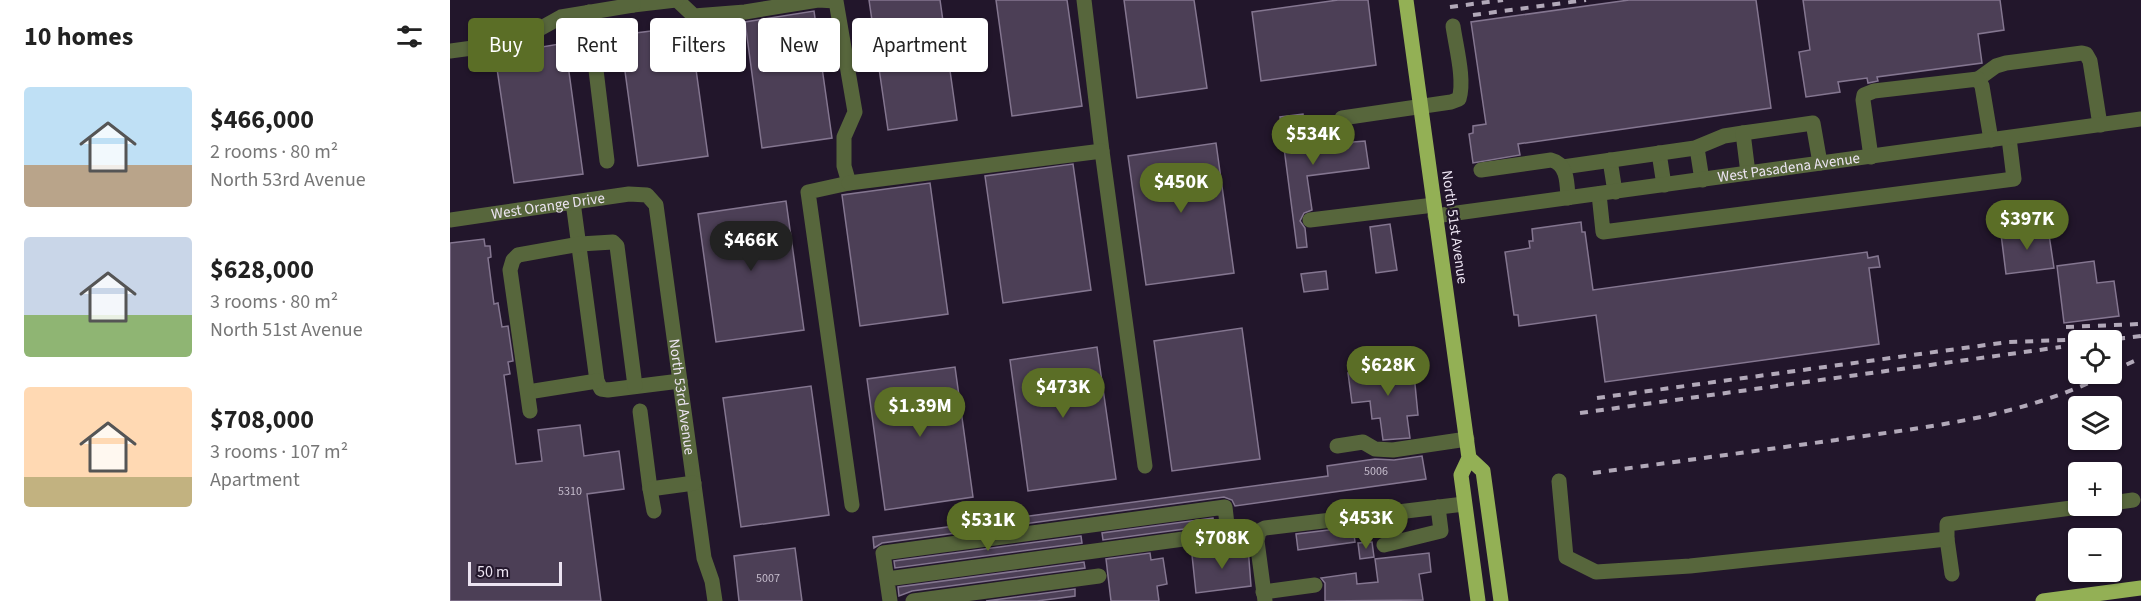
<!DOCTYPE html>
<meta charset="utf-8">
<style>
body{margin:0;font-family:"Source Sans 3",sans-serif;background:#f2f2f2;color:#222;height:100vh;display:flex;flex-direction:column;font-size:22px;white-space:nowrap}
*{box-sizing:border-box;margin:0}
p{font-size:20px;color:#767676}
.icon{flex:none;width:33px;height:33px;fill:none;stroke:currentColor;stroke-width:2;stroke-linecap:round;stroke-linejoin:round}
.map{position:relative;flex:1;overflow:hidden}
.panel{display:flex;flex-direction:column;background:#fff;width:450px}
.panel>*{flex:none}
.top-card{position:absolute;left:18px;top:18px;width:570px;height:54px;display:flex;gap:12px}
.fabs{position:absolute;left:1618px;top:330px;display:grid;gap:12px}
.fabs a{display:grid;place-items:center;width:54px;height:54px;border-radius:6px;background:#fff;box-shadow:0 2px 4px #0004;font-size:30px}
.scale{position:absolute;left:18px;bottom:15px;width:94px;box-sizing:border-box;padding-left:6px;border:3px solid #ece4f2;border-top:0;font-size:16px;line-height:21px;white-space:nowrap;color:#ece4f2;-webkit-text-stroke:4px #22162b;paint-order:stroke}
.price{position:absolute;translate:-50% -51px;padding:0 14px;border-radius:21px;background:#5b6e26;color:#fff;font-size:20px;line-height:39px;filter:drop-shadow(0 2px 3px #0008)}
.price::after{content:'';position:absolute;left:50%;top:36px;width:18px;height:14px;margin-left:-9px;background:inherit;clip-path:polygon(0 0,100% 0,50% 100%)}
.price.on{background:#222;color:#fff}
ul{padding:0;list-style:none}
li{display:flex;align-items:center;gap:18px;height:150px;padding:0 24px}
li span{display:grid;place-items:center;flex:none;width:168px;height:120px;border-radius:6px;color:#555}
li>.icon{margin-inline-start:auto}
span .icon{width:72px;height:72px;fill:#fffc;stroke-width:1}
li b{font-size:26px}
h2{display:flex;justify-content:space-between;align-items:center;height:72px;padding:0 24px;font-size:26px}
.tag{padding:0 21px;border-radius:6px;background:#fff;box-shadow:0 2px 4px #0004;font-size:21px;line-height:54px}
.tag.on{background:#5b6e26;color:#fff}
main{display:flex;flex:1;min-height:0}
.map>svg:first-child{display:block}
</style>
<main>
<section class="panel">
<h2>10 homes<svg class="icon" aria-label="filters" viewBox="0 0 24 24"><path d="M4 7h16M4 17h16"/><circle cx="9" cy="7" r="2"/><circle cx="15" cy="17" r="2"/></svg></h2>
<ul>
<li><span style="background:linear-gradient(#bfe0f5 65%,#b9a48a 0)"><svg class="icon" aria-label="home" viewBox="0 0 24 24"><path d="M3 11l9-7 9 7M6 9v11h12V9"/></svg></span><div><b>$466,000</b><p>2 rooms · 80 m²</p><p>North 53rd Avenue</p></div></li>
<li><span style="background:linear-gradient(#c9d6e8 65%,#8fb573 0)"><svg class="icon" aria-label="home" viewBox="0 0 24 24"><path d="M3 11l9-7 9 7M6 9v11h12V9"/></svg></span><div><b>$628,000</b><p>3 rooms · 80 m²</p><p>North 51st Avenue</p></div></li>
<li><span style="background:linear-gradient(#ffd9b3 75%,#c2b280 0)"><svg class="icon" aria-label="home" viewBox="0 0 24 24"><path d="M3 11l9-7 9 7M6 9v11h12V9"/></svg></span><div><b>$708,000</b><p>3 rooms · 107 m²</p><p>Apartment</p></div></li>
</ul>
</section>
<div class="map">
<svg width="1691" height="601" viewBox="0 0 1691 601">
<rect width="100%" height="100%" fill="#22162b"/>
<path fill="#4c3f56" stroke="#847690" stroke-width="1.5" d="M419,0H490L507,120L438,130Z
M546,0H617L632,106L562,116Z
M674,0H744L757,88L687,98Z
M888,0H918L926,65L811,81L802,12Z
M1179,0H1306L1321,108L1068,144L1070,155L1023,163L1019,134L1023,133V126L1036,124L1021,22Z
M1353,0H1550L1554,30L1528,34L1532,63L1427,77L1428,81L1418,83L1417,78L1388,82L1390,92L1356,97L1349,52L1360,50Z
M364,11L382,138L312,148L295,22Z
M240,26L258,156L188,166L170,35Z
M115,43L133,174L64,183L45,55Z
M853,114L858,148L886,145L896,149L903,142L915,141L919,168L857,176L862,210L854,213L850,221L855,228L857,247L847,248L830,117Z
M766,143L784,273L696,285L678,156Z
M623,164L641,290L553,303L535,176Z
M480,183L498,314L410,326L392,195Z
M336,201L354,330L266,342L248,214Z
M1131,222L1132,232H1135L1143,290L1417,252L1418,258L1428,256L1430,267L1419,268L1429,344L1155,382L1146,315L1069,326L1068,315H1064L1055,252L1080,248L1079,241H1083L1082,229Z
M940,224L947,270L926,273L920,227Z
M1598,228L1604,268L1556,274L1551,234Z
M34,239L35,246H40L41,257L38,258L44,304L48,303L52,327L58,326L63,361L58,362L60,374L54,375L66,464L92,461L88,430L130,425L134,456L169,451L174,489L137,494L151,601H0V243Z
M1644,261L1647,283L1664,281L1669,316L1614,323L1607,266Z
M876,271L878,289L854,292L851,274Z
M792,328L810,459L722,471L704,341Z
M647,347L666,479L578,491L560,360Z
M963,364L968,415L957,416L960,438L933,440L930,418L922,419L920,401L902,403L898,373Z
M505,367L523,497L435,510L417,379Z
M361,386L379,515L291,527L273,398Z
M972,456L976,479L785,506L782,500L774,497L432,543L424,548L423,537L878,476L877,466L925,459L944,460Z
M763,518L764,525L653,540L652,533Z
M903,527L905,542L848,550L846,534Z
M631,536L632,543L445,568L444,561Z
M922,542L924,557L910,559L908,543Z
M798,547L801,586L746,593L742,555Z
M345,548L352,601H289L284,556Z
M700,553L701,560L713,558L717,584L707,586L709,601H661L656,559Z
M979,553L981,572L969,574L973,600L875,601V583L871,578L906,573L907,584L928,582L925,559Z
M634,562L635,568L462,591L449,596L448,587Z
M625,589V596L587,601H536Z"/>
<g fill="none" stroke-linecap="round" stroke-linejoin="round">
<g stroke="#57663c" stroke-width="15">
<path d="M227,0L244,16L295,12L368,0L386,1L405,112L394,137V166L399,183L358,192L402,505"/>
<path d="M634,0L652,151"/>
<path d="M183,5L226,0"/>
<path d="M139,12L157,161"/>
<path d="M0,51L66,42L111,17L183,5V0"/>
<path d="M1528,79L1546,66L1556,63L1632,53L1636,54L1640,61L1650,125"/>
<path d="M894,139L892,118L1001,102L1009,99C1015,80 1006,47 1003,26"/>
<path d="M1247,148L1252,180"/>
<path d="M1209,153L1214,185"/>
<path d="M1421,157L1413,100L1414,95L1424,91L1528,79L1532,86L1541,140"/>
<path d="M1160,160L1165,192"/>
<path d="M1113,167L1245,148L1274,136L1293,133"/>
<path d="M1031,170L1101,160C1118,164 1117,184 1118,198"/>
<path d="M1298,173L1293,133L1363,123L1370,163"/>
<path d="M399,183L652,151L695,466"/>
<path d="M1149,194L1153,232L1564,179L1559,138"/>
<path d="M123,202L147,381L151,389L158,390L230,381"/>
<path id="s1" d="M985,216L1691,119"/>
<path id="s2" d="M0,220L179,194L197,195L206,205L254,558L262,581L265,601"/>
<path d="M860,220L984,205"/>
<path d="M78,392L147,381"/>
<path d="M80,411L60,270L63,260L68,255L130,244L163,242L167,246L185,386"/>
<path d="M190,411L200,489"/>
<path d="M887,446L913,442L925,449L943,450L1017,439"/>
<path d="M1109,481L1116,557L1146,572L1240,566L1497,539L1502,574"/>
<path d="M1662,503L1683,500"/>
<path d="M204,511L200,489L244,483"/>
<path d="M1497,539V524L1637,506"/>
<path d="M934,545L991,531L988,507"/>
<path d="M437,579L778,533L775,507L433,553L440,601"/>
<path d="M813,592L865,585"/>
<path d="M463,601L649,576"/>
<path d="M815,601L807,541L809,531L815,528L1014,504"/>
</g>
<path stroke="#93b055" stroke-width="15" d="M956,0L1019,458L1011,475L1028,601
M1019,458L1033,471L1051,601
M1593,601L1691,588"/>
<path stroke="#b2a9b9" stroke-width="4" stroke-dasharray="8 8" stroke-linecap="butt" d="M1000,7L1053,0
M1023,15L1136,0
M1616,327L1691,324
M1667,339L1691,336
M1662,371L1691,358
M1147,398L1558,342L1675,338
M1130,413L1611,347
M1143,473C1224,462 1305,451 1386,440C1482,426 1569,418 1658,374"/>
</g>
<g text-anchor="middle" stroke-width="4.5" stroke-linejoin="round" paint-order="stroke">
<g font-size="12" fill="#c4bbcb">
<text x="926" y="475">5006</text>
<text x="120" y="495">5310</text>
<text x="318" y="582">5007</text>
</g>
<g font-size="15" fill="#ece4f2" stroke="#22162b">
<text dy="5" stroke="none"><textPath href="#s1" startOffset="357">West Pasadena Avenue</textPath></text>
<text dy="5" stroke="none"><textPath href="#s2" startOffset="99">West Orange Drive</textPath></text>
<text transform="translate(1005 227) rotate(82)" y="5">North 51st Avenue</text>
<text dy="5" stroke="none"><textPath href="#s2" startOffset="406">North 53rd Avenue</textPath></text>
</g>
</g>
</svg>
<div class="fabs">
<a><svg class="icon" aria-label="locate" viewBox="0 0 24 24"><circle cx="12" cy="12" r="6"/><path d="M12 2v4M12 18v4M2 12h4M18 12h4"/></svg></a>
<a><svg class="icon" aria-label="layers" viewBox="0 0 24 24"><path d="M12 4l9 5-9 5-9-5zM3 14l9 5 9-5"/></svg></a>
<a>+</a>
<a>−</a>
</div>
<div class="scale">50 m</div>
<b class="price" style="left:863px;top:166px">$534K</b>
<b class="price" style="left:731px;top:214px">$450K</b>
<b class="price" style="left:1577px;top:251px">$397K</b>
<b class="price on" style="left:301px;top:272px">$466K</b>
<b class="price" style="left:938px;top:397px">$628K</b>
<b class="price" style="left:613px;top:419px">$473K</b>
<b class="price" style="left:470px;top:438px">$1.39M</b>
<b class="price" style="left:916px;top:550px">$453K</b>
<b class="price" style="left:538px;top:552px">$531K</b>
<b class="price" style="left:772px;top:570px">$708K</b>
<div class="top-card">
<a class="tag on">Buy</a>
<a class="tag">Rent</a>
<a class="tag">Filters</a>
<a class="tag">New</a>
<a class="tag">Apartment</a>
</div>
</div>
</main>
